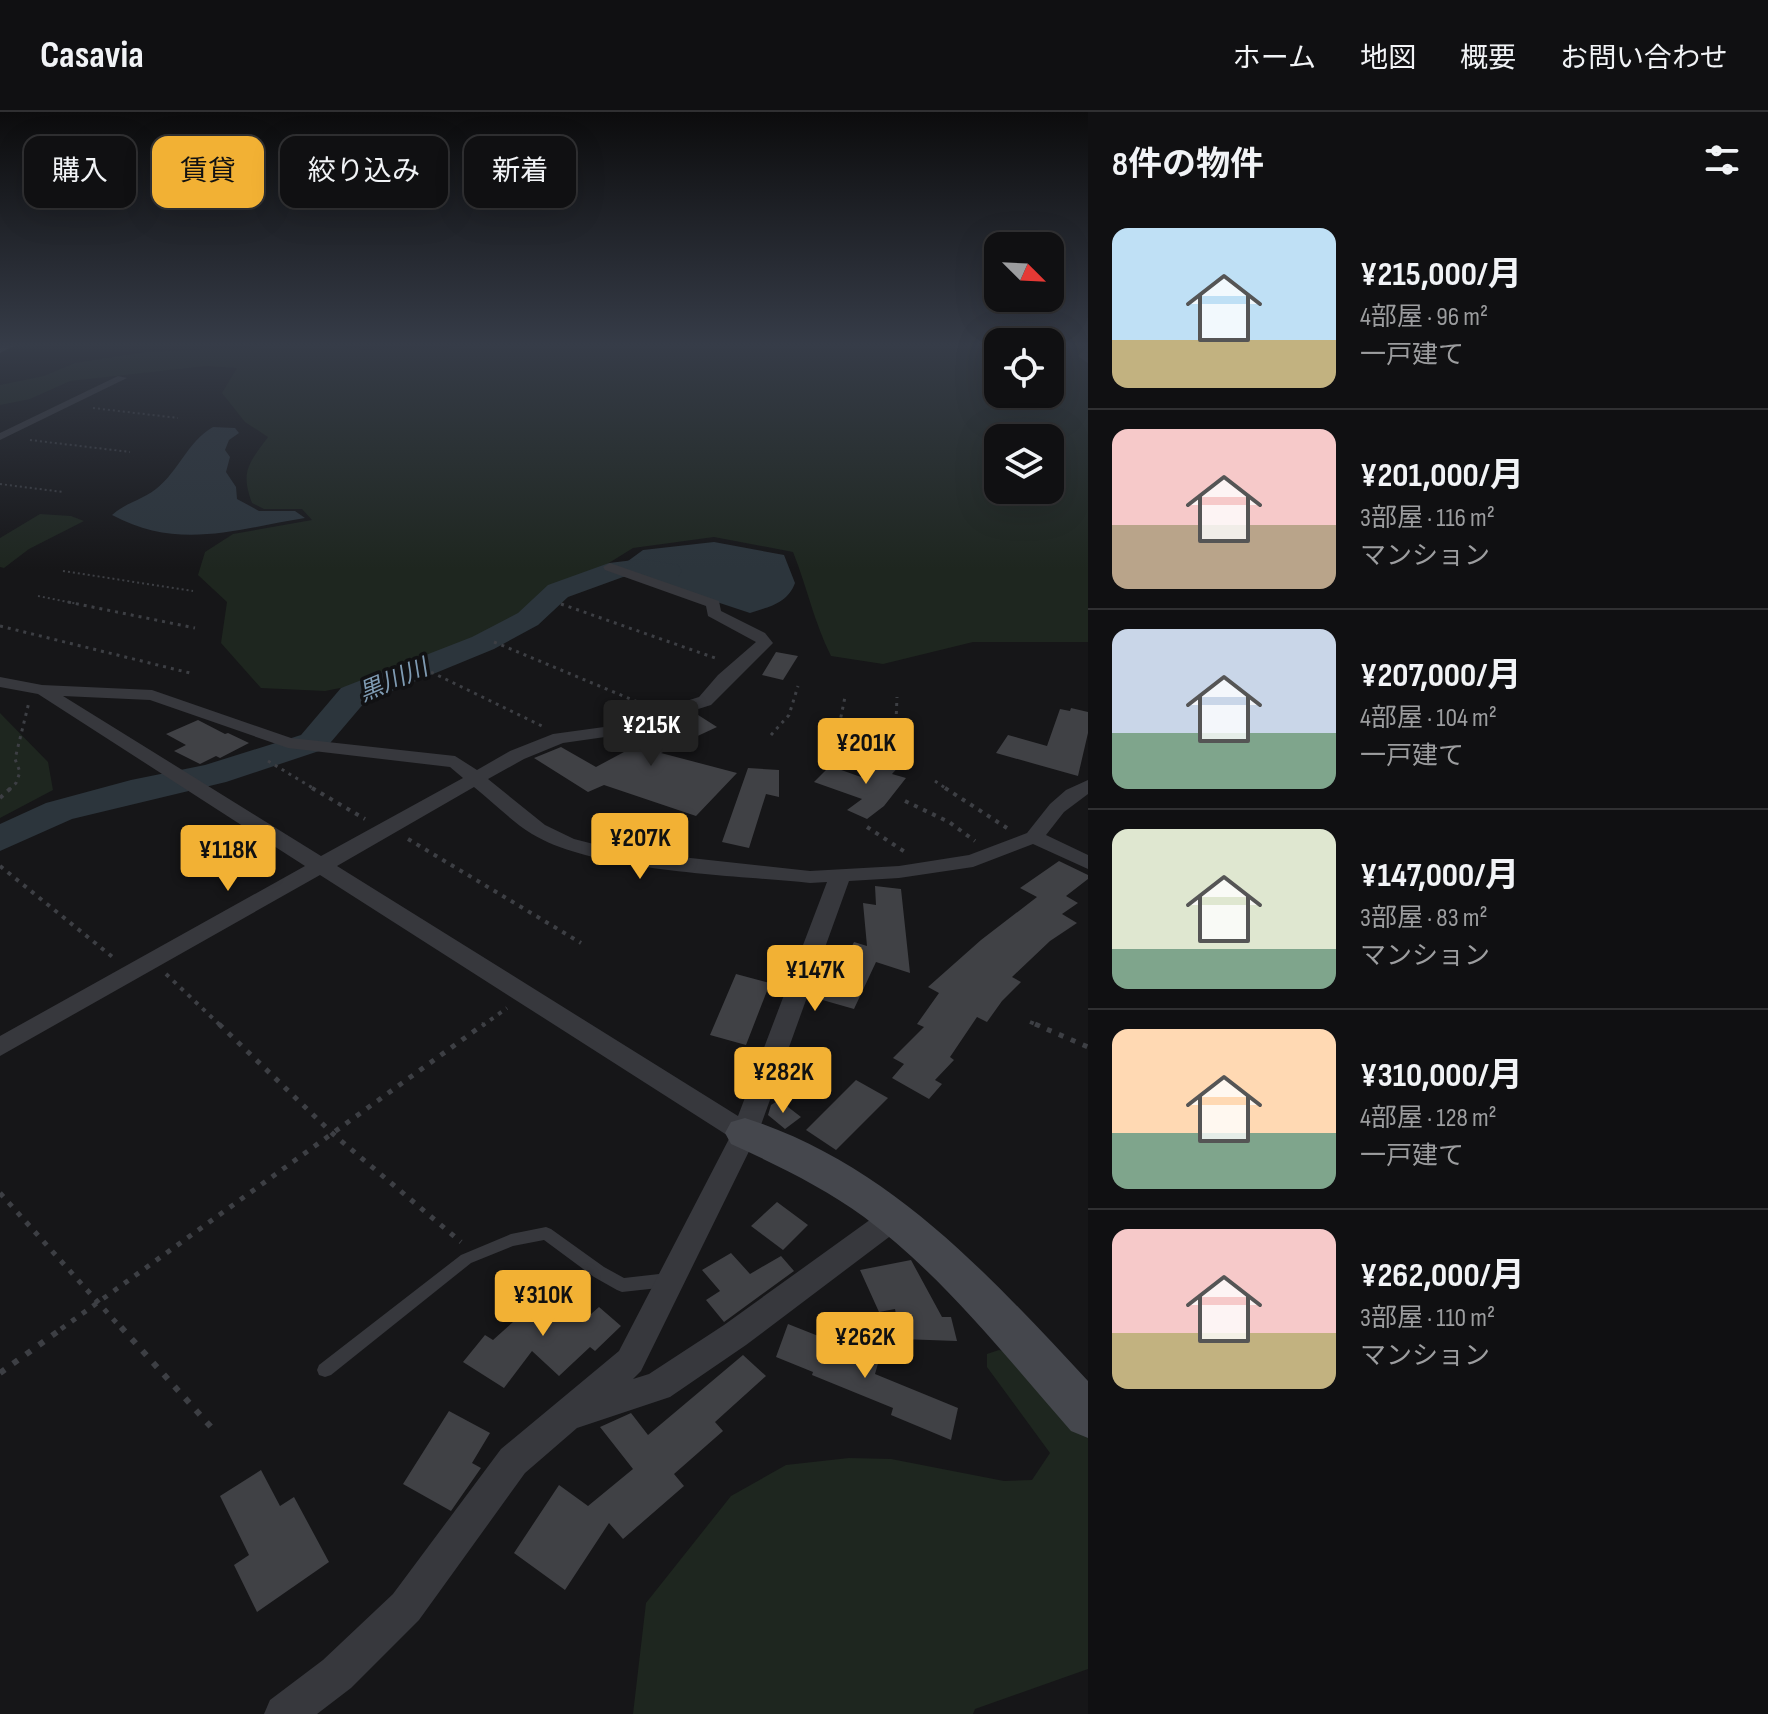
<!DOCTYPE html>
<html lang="ja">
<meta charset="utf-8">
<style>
body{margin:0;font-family:"Sofia Sans Condensed","Noto Sans JP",sans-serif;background:#1e1e20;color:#f1f3f6;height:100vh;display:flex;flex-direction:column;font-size:30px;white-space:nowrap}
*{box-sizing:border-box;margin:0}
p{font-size:26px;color:#9c9d9f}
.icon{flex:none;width:44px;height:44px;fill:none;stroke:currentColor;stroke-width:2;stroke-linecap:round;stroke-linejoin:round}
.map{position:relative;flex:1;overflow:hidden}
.sheet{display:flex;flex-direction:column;background:#101012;width:680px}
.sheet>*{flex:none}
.hud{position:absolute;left:24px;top:24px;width:760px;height:72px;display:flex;gap:16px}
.needle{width:52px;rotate:114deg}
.fabs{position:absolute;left:984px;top:120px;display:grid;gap:16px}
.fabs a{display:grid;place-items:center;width:80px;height:80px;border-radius:16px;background:#101012;box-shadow:0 8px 32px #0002,0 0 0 2px #303032;font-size:40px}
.price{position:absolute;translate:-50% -68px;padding:0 18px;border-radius:8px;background:#f2b134;color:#111;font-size:26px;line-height:52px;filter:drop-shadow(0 2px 4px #0008)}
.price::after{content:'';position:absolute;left:50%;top:48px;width:24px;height:18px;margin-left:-12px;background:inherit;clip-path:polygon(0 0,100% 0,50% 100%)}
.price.active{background:#222;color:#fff}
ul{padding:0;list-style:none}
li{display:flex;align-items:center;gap:24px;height:200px;padding:0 24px}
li+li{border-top:2px solid #303032}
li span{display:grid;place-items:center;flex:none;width:224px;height:160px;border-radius:16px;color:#555}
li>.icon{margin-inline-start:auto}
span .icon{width:96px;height:96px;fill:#fffc;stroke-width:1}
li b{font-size:34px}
h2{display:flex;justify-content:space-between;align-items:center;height:96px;padding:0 24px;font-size:34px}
.pill{padding:0 28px;border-radius:16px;background:#101012;box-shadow:0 8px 32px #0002,0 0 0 2px #303032;font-size:28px;line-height:72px}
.pill.active{background:#f2b134;color:#111}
header{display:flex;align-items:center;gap:48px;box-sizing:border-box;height:112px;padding:0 40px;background:#101012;border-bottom:2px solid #303032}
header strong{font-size:38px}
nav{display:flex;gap:44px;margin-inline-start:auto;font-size:28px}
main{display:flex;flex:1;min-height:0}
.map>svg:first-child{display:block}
</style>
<header>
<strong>Casavia</strong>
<nav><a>ホーム</a><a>地図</a><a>概要</a><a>お問い合わせ</a></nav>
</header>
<main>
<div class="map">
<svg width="1088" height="1602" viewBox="0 0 1088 1602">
<rect width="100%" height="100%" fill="#161618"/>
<path fill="#1e261f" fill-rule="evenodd" d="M320,232L364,238L548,232H998V282H1050V232H1085L1088,234V530H973L883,552L831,544C814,510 807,475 793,440L714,425L633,436L596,459L552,475L528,502L391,566L325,579L261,576L221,531L227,490L198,463L205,440L233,422L312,408L302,397H264L252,391C240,359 249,351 268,325L245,310L222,281L237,256L206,254L70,269L30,287L0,293V273L44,264L75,251L146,240ZM998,326H1050V378H998Z
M40,402L71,404L84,409L29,437L4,456L0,455V426Z
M0,601L48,650L53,678L0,706Z
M999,1238L1015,1243L1088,1309V1557L975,1597L973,1602H633L646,1491L731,1384L786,1353L849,1346L891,1347L1004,1369L1032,1368L1050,1341L987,1255V1242Z"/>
<path fill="#2c353c" d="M213,315L235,316L239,321L229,328L225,338L230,345L226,360L236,375L237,387L259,399H295L305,406C236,417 179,439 112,403C125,391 142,388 156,377C179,359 187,330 213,315Z
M714,430L784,443L795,471C788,491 769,495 750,501L617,457L643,438Z"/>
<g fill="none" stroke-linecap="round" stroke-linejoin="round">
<path stroke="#2c353c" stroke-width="3" d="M0,234L54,232"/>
<path fill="#2c353c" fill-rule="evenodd" d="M642,447L678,453L682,459L678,465H623L568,485L538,513L494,537L365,590L325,637L226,670L72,707L0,739V712L46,691L131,668L205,653L301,623L341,576L472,525L518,501L548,473L609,451Z"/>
</g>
<path fill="#404145" d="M776,540L798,544L783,568L762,563Z
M1071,596L1088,600V621L1078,664L996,641L1008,623L1047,634L1060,597L1070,599Z
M695,601L717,615L661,641L737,661L696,704L604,673L588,680L534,646L561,635L596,655L637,633L623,624Z
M198,608L225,622L228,621L249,631L220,646L216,644L200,652L174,639L186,633L166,622Z
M878,645L901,652L892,662L906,666L884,694L867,707L847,698L862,687L814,670L830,654L861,665Z
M748,656L779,658V685L766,682L749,736L722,730Z
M1059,749L1088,763V767L1066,784L1078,791L1062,802L1077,811L1050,829L1012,865L1021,870L1002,889L987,910L977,905L950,945L954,948L935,968L942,972L929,987L892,966L904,952L893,946L924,915L917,912L939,881L928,875L981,828L1037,785L1020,776Z
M875,774L901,777L910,861L876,850L854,897L819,887L843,836L850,838L854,830L867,834L863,791L876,793Z
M736,862L770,871L746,933L710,923Z
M856,968L888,986L836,1038L806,1018Z
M779,988L801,1005L785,1017L768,1003L771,993Z
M777,1090L808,1113L783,1138L751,1114Z
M731,1141L750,1162L781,1144L794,1159L724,1210L706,1188L720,1179L702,1158Z
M911,1148L942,1205H951L957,1229L901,1227L895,1197L879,1200L860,1158Z
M555,1172L591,1202L599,1195L621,1214L595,1239L590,1235L559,1264L532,1239L504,1276L463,1250L485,1223L493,1228Z
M788,1212L879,1248L875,1262L958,1296L951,1328L891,1303L893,1296L812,1263L813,1260L776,1245Z
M743,1243L766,1264L715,1310L723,1319L674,1362L684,1374L623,1427L609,1411L565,1478L514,1441L559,1373L588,1394L633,1357L600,1315L631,1301L648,1323Z
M449,1299L490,1321L472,1351L481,1356L451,1399L403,1372Z
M261,1358L280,1394L294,1385L329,1450L257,1500L234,1453L249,1443L220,1384Z"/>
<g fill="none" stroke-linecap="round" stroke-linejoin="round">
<path stroke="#3d3f44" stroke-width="2" stroke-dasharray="2 3" stroke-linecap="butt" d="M93,296L178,306
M30,328L130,340
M0,372L63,380
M63,459L193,479
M38,484L78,492"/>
<path stroke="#3d3f44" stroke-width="3" stroke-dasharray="3 5" stroke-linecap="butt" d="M68,490L195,516
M561,492L718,547
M0,514L190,561
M494,530L640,591
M431,560L544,615
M771,623L789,603L798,574
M836,629L845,585
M895,634L897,585
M268,649L316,678
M935,669L948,678
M9,678L16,671L20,660L15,647L29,590"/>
<path stroke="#3d3f44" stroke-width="4" stroke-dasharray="4 6" stroke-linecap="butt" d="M312,676L365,707
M945,676L1007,716
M0,686L11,676
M905,689L949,710L975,729
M867,715L905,740
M408,727L581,831
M0,754L115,847
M166,862L221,914
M1030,910L1040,914
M482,914L507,896"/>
<path stroke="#3d3f44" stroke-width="5" stroke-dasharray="5 8" stroke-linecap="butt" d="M219,912L333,1022L461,1130
M1035,912L1088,935
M0,1081L122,1217
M61,1217L484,912"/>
<path stroke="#3d3f44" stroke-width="6" stroke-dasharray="6 10" stroke-linecap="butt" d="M121,1215L211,1315
M0,1261L64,1215"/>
<path fill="#37383d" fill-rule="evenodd" d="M546,1115L551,1117L604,1155L624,1166L668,1161L673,1163L676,1168L673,1173L668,1175L622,1180L617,1178L594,1165L544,1128L513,1134L471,1151L331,1263L325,1265L319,1263L317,1258L319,1253L461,1143L511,1122Z"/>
<path fill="#37383d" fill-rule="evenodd" d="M1088,234V251L1078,244Z
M118,264L127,266L0,328V321Z
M610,451L719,489L721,499L765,521L773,531L711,593L612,624L563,631L524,647L488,667L545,713L574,727L617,738L810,759L899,754L969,743L1027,721L1050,692L1066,678L1088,668V682L1064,700L1046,723L1088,743V757L1033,732L973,755L899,766L849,769L758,1021L641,1259L633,1267L649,1262L724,1213L885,1097L895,1093L905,1097L909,1105L905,1113L746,1233L670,1285L577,1316L525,1361L419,1508L351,1576L317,1602H264L270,1588L323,1548L393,1482L501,1337L619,1239L730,1025L320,763L0,944V924L305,754L38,582L0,575V565L42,573L152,578L291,626L455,644L477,658L510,639L553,622L604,615L699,585L718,563L756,530L708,504L706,494L605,458L603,455ZM63,584L150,588L288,636L450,655L463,666L321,744ZM474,675C493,690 511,709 532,722C595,760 734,763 810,771L827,770L738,1004L337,754Z"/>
<path fill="#45474d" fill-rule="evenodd" d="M745,1006C889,1052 988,1162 1088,1269V1326L1071,1319C1006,1245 944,1165 864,1105C823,1075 777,1053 731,1032L725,1021L731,1010Z"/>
<path fill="#53555c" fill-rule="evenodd" d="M0,232H17L0,241Z"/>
</g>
<linearGradient id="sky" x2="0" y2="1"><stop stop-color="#0c0c0d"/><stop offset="0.51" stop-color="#363c48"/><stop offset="1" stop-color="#363c48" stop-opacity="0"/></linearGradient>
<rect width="1088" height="457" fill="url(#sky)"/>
<g text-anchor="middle" stroke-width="7" stroke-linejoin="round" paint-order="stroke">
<g font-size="24" font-style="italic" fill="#7f9bb3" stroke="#111113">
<text transform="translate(393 568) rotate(-23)" y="8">黒川川</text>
</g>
</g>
</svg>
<div class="fabs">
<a><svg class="needle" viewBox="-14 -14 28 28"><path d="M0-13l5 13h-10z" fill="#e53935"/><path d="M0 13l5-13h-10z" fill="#9c9d9f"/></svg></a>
<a><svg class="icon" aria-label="locate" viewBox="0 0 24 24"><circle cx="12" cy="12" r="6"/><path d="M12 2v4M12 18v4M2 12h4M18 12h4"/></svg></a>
<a><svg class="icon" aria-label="layers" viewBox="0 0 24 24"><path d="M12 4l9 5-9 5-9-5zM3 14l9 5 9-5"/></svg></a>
</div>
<b class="price active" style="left:651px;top:656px">¥215K</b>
<b class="price" style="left:866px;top:674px">¥201K</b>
<b class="price" style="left:640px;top:769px">¥207K</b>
<b class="price" style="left:228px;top:781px">¥118K</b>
<b class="price" style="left:815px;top:901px">¥147K</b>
<b class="price" style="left:783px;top:1003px">¥282K</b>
<b class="price" style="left:543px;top:1226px">¥310K</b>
<b class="price" style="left:865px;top:1268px">¥262K</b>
<div class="hud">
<a class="pill">購入</a>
<a class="pill active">賃貸</a>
<a class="pill">絞り込み</a>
<a class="pill">新着</a>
</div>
</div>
<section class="sheet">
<h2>8件の物件<svg class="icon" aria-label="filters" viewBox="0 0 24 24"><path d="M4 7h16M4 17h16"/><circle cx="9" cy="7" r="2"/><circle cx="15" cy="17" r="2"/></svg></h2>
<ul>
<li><span style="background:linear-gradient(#bfe0f5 70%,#c2b280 0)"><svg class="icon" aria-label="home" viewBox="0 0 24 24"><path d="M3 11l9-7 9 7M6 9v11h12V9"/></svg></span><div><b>¥215,000/月</b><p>4部屋 · 96 m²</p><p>一戸建て</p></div></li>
<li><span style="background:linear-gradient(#f6c9c9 60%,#b9a48a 0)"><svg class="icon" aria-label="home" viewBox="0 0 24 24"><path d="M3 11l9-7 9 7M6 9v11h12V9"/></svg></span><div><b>¥201,000/月</b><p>3部屋 · 116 m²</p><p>マンション</p></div></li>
<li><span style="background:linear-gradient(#c9d6e8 65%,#7fa58c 0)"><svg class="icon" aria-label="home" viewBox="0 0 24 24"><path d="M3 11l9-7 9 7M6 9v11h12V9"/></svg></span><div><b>¥207,000/月</b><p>4部屋 · 104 m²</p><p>一戸建て</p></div></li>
<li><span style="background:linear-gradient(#dfe7d0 75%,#7fa58c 0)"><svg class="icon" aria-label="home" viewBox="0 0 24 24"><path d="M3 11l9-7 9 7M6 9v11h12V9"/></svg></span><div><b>¥147,000/月</b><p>3部屋 · 83 m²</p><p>マンション</p></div></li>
<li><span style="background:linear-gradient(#ffd9b3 65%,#7fa58c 0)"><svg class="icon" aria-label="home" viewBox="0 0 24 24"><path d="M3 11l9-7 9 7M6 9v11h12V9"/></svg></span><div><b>¥310,000/月</b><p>4部屋 · 128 m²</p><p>一戸建て</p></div></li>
<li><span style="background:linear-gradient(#f6c9c9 65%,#c2b280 0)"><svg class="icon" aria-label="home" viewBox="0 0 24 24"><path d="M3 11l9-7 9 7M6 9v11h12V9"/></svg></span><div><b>¥262,000/月</b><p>3部屋 · 110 m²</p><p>マンション</p></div></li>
</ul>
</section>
</main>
